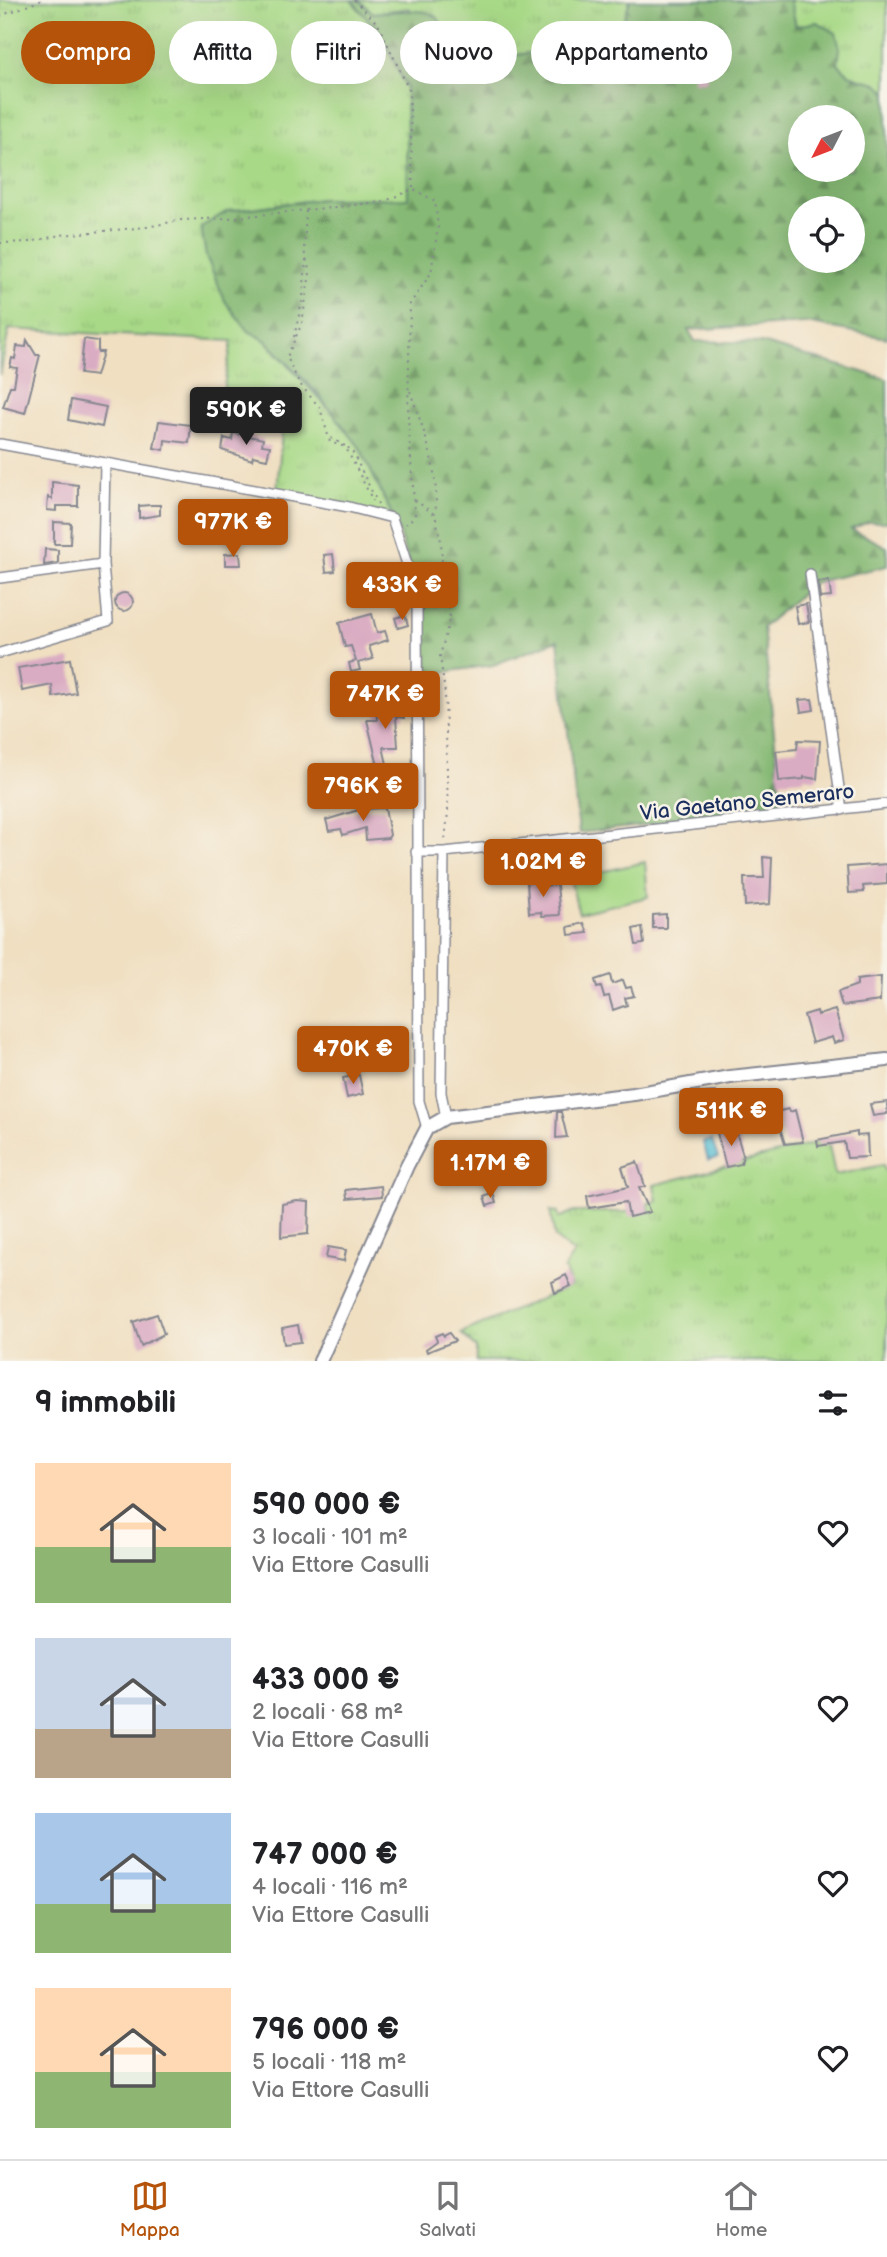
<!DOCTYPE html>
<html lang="it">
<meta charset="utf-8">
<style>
body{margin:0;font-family:"Balsamiq Sans",sans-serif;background:#f2f2f2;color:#202124;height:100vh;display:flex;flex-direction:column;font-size:26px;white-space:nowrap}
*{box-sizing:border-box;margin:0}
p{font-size:23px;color:#757577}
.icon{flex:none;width:38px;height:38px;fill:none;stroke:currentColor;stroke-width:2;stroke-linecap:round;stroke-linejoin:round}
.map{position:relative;height:1361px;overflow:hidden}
.details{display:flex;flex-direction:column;background:#fff;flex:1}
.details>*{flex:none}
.top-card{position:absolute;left:21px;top:21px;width:845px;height:63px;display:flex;gap:14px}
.needle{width:46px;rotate:228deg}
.tools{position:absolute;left:788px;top:105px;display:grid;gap:14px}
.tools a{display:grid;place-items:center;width:77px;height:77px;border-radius:50%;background:#fff;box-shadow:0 7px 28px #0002;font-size:35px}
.price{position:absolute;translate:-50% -60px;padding:0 16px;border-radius:7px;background:#b45309;color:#fff;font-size:23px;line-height:46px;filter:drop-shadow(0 2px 4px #0008)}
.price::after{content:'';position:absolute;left:50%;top:42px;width:21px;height:16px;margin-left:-10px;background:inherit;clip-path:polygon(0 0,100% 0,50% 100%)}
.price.selected{background:#222;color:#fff}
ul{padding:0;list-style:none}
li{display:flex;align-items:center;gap:21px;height:175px;padding:0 35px}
li span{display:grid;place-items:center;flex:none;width:196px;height:140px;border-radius:0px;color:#555}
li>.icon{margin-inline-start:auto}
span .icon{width:84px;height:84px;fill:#fffc;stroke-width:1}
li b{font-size:30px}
h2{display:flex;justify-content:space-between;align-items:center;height:84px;padding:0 35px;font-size:30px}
.pill{padding:0 24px;border-radius:32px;background:#fff;box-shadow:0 7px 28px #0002;font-size:24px;line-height:63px}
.pill.selected{background:#b45309;color:#fff}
.tab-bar{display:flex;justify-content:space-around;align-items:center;height:98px;border-top:2px solid #e0e0e0;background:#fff;font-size:19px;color:#757577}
.tab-bar a{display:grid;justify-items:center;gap:4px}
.tab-bar .selected{color:#b45309}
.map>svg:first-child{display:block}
</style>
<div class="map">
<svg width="887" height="1361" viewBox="0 0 887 1361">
<defs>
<pattern id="grass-tufts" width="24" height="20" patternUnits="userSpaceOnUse" patternTransform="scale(1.75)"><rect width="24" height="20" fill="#a8d987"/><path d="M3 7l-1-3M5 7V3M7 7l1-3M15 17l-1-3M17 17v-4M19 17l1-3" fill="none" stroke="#90bb77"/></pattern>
<pattern id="forest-firs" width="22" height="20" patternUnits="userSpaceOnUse" patternTransform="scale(1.75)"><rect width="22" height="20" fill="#86b974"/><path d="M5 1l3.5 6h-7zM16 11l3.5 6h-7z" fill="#6d9762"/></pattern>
</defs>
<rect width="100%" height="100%" fill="#f7f3e8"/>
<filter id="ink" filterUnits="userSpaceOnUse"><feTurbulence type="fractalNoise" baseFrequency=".0143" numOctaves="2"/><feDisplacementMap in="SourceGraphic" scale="14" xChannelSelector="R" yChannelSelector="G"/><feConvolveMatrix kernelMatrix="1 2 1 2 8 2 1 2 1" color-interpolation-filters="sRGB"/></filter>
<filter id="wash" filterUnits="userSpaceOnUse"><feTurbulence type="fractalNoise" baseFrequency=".00686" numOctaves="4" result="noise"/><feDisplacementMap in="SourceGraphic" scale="28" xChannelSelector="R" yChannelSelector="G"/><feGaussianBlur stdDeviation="1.57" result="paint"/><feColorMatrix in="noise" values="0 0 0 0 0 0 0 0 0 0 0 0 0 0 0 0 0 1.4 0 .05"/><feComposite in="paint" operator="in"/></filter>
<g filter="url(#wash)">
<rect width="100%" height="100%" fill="#f0dfc1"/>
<path fill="url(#grass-tufts)" stroke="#628472" stroke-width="2" d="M0,0H351L381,34L406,87L409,199H322L228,211L201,228L247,330L265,340L341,422L360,448L394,519L277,491L283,419L222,397L232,341L9,329L0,375Z
M359,0H630L622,26L561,49L486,59L449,70L437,61L434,47L440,38L409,8L373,13Z
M790,0H887V93C875,78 872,83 857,78C850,76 843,69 837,64L840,48L806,25L796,26Z
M828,1140L835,1175L883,1165L887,1175V1361H476V1348L461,1333L571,1286L564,1268L574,1253L555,1238L550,1211L558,1212L559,1218L572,1212H650L648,1203L657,1201L654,1185Z"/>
<path fill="url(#forest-firs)" stroke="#507469" stroke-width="2" fill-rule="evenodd" d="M351,0H359L373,13C397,11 463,0 434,47L437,61L449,70L486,59L561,49L622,26L630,0H790L796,26L817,22L836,33L840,48L838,64C843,69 850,76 857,78C872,83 875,78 887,93V338L806,323L688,330L695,341L761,343L887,379V522H868L851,529L887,547V566L815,582L763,627L782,810L579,833L558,640L493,665L422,675L419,594L394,519L360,448L317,393L265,340L247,330L225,301L206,256L201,227L228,211L322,199L408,198L406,87L381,34ZM800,117H852V170H800ZM800,208H852V261H800Z"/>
<path fill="#a8d987" stroke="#628472" stroke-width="2" d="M645,862L648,897L579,913L570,879Z"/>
<path fill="#56bed3" stroke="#387698" stroke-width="2" d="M712,1140L718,1158L708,1160L703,1142Z"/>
<g id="blocks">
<path fill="#daacc3" d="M705,65L707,81L693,82L695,66Z
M84,339L98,341V352H103L96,376L80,374Z
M27,340L36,355H40L25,413L3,407L10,386H14L17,368L10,367L12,358L15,359L17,346L26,347Z
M71,400L106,407L102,427L68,420Z
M159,421L191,425L189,443L165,440L164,450L154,448Z
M233,433L263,439L262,445L270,446L267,459L253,456L252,460L222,450L224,438L232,440Z
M52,482L78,485V506H56V511L47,510L48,497L52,499Z
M150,505H160V515L139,518V506Z
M54,522L71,523L70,544H54Z
M45,549L58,550V563L44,565Z
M240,553L241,565H225V554Z
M333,554L335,571L326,572L324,555Z
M829,581L831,597L820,598L818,582Z
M115 602a9 9 0 1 1 18 0a9 9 0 1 1-18 0Z
M806,604L809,622L798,624L795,606Z
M372,614L377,633L385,631L388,640L369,646L373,659L358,663L360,670L351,672L349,663L356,661L351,646L345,647L339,623Z
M405,615L408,625L398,628L395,618Z
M70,659L76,693L53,697L52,685L22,691L18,668Z
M812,699L814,710L801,712L799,700Z
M403,704L404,718L396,717L398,747H383L387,764L378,766L367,720H377L376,709Z
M798,740L820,741L817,779L804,777V779L779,781L776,751L797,749Z
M385,808L390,835L388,838L366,840L365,828L343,835L341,829L329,831L326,820L362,809Z
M763,857L772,858L770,904L745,906L744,878H764Z
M887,864V884L863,886L864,892L849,893L847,867Z
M527,882H537V886L557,885L560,915L542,916L541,912L529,913Z
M666,914V928H653V915Z
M584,923L588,933L569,935L568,927Z
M642,927L644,944L636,945L633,929Z
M610,975L612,984L623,980L626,988L631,987L634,996L625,998L627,1005L613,1010L609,996L604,997L601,987L597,988L595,980Z
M881,977L880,1001L842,1006L838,992L857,985V980Z
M835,1010L844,1040L834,1043L832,1037L812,1043L804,1015L817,1011L818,1015Z
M359,1075L363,1094L347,1098L343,1078Z
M715,1092L720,1116L693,1126L682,1094Z
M887,1102V1114L873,1116L870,1104Z
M789,1109L790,1112L795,1110L803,1142L785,1144L775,1112Z
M557,1112H561L567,1137L556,1138Z
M735,1128L743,1155L741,1164L726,1167L717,1133Z
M857,1132V1136L867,1135L868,1157L847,1158L844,1142L818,1146L817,1140Z
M637,1162L645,1186L639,1188L650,1212L629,1217L626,1202L589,1208L587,1196L628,1187L622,1167Z
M381,1186L382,1196L347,1199L346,1190Z
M493,1193L496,1203L487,1206L484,1197Z
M297,1201L309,1202L308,1234L281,1237L282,1204Z
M328,1247L346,1250L344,1261L326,1258Z
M566,1275L571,1286L555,1293L552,1282Z
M157,1314L164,1334L141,1346L133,1322Z
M298,1325L301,1342L284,1344L282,1328Z
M442,1333L444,1336L449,1333L455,1341L427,1352L426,1349L437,1341L435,1336Z"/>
</g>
</g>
<g filter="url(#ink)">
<use href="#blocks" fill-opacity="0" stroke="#868790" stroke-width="2"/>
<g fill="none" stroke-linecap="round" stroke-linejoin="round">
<defs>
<path id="street" d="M0,444L349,507L392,518L417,595L419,1101L427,1128
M810,574L842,810
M0,578L103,564
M0,653L108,621L103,564L105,463
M416,852H444L441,1093L446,1117
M444,852L887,804"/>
<path id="secondary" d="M320,1361L407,1166L427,1128L446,1117L634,1094L730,1077L887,1060"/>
</defs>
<use href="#street" stroke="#868790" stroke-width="12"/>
<use href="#secondary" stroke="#868790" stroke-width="16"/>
<path stroke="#868790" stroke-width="2" stroke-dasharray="2 5" stroke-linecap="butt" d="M354,0L378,24L409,90L413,188
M0,16L42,0
M306,211L304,251L310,273L302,323L287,357L299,383L320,408L330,442L351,449L378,504
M0,243L30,242L60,235L147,227L181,220L229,218L383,202L413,189L435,201L438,227L431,273L410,304L408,418L415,516L406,524
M294,337L303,298L306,260
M410,391C424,432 440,470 435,514
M331,438L345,446L373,501
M415,500L435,515L441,541L443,586L450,617L440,656L445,693L448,812L445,841"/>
<use href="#street" stroke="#fff" stroke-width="9"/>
<use href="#secondary" stroke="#fff" stroke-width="12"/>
</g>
</g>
<g text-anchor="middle" stroke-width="5" stroke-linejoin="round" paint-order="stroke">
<g font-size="21" fill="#1b2f5e" stroke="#f7f3e8">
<text transform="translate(747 802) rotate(-6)" y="7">Via Gaetano Semeraro</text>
</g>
</g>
</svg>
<div class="tools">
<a><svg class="needle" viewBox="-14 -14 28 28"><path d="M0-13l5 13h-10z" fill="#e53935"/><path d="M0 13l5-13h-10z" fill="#757577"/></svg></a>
<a><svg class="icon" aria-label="locate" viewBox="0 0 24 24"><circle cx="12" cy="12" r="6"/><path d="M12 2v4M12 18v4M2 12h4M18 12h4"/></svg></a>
</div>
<b class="price selected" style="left:246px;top:447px">590K €</b>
<b class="price" style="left:233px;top:559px">977K €</b>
<b class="price" style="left:402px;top:622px">433K €</b>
<b class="price" style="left:385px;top:731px">747K €</b>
<b class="price" style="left:363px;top:823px">796K €</b>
<b class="price" style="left:543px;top:899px">1.02M €</b>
<b class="price" style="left:353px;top:1086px">470K €</b>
<b class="price" style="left:731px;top:1148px">511K €</b>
<b class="price" style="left:490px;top:1200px">1.17M €</b>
<div class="top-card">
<a class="pill selected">Compra</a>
<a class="pill">Affitta</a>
<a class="pill">Filtri</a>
<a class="pill">Nuovo</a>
<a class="pill">Appartamento</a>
</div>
</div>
<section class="details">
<h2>9 immobili<svg class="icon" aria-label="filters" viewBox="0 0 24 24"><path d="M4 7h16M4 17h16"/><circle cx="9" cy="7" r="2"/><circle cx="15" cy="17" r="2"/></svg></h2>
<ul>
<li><span style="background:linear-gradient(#ffd9b3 60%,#8fb573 0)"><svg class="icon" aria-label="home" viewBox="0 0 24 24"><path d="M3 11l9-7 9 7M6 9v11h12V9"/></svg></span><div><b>590 000 €</b><p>3 locali · 101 m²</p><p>Via Ettore Casulli</p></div><svg class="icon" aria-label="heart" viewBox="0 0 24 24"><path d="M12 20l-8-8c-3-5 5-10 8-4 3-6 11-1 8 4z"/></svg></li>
<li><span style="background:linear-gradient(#c9d6e8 65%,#b9a48a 0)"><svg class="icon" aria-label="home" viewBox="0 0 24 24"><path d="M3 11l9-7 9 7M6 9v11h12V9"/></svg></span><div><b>433 000 €</b><p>2 locali · 68 m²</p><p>Via Ettore Casulli</p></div><svg class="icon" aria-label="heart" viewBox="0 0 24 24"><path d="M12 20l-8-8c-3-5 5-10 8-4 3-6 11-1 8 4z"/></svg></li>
<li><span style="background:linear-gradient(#a9c7e8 65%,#8fb573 0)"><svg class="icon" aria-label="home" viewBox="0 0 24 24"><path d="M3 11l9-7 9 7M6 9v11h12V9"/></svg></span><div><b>747 000 €</b><p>4 locali · 116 m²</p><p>Via Ettore Casulli</p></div><svg class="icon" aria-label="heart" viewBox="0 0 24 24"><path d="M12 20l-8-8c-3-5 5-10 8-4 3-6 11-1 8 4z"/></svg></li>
<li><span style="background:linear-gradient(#ffd9b3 60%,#8fb573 0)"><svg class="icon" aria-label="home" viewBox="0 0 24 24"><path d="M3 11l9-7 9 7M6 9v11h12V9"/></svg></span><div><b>796 000 €</b><p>5 locali · 118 m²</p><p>Via Ettore Casulli</p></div><svg class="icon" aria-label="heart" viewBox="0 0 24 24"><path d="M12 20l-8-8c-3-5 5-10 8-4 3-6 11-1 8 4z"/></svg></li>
</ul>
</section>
<nav class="tab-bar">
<a class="selected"><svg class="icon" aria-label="map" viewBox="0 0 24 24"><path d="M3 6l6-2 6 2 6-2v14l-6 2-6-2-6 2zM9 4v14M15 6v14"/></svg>Mappa</a>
<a><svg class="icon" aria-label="saved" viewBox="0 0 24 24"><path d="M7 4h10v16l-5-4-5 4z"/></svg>Salvati</a>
<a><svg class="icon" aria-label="home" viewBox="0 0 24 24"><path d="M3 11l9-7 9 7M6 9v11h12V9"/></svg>Home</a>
</nav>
